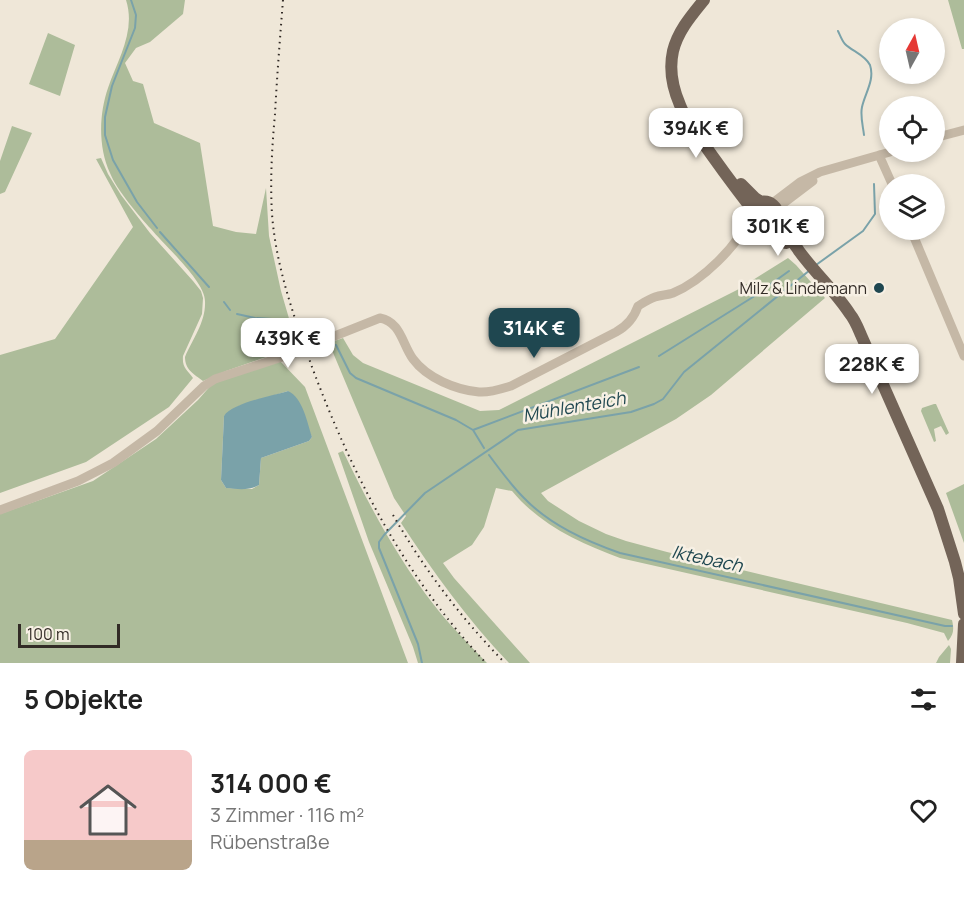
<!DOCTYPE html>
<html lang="de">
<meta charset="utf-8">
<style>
body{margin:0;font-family:Manrope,sans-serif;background:#f2f2f2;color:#222;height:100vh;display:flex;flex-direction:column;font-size:22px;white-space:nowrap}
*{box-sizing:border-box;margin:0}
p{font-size:20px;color:#767676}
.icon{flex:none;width:33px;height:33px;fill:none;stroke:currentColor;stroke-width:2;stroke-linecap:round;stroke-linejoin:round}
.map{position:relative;height:663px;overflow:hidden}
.sheet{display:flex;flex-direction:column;background:#fff;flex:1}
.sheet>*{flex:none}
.needle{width:39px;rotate:8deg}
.fabs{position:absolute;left:879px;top:18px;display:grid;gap:12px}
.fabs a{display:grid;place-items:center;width:66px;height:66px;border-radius:50%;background:#fff;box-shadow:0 3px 9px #0003;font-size:30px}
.scale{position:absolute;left:18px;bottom:15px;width:102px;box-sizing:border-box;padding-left:6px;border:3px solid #322b26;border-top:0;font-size:16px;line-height:21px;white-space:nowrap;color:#322b26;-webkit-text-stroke:4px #f7f0e4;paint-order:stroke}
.price{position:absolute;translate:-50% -51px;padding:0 14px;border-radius:12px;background:#fff;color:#222;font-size:20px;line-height:39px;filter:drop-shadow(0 2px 3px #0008)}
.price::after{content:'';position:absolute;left:50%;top:36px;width:18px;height:14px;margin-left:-9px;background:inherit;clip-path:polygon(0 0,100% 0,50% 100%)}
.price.active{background:#1f4750;color:#fff}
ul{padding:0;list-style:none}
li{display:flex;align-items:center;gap:18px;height:150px;padding:0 24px}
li+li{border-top:2px solid #e0e0e0}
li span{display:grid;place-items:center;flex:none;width:168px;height:120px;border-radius:9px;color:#555}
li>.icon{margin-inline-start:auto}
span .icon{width:72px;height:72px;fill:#fffc;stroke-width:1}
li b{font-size:26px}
h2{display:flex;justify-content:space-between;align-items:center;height:72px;padding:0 24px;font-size:26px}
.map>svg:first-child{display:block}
</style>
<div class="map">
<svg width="964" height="663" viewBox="0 0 964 663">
<rect width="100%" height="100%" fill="#efe7d8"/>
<path fill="#adbc9a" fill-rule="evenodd" d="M126,0H185L183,14L150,42L136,48L125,63L133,81L143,84L154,123L200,143L213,226L236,232L256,234L266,188L269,236L281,291L297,346L226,371L203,381C194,374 185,370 185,357C193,338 206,322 205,301C205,281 164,245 151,229C139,216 116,189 110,173C98,147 99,114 108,88C118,59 136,31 126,0Z
M948,0H964V49H962Z
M48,33L75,45L60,96L29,84Z
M12,126L32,133L5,192L0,194V161Z
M101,158L108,174L121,195L150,233L193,281L201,291L203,298L202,314L183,356C182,368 187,369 193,378L169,407L86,462L0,493V355L55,339L133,227L96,159Z
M759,207L771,208L772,223L759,224L755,211Z
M788,258L796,265L825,298L711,395L676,419L541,493L548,501L579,521L606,534L626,541L667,552L952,620C954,629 954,634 948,641L944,633L907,623L620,558C580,543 540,525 512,491L496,488L484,527L472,545L443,563L454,578L530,663H509C468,620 433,572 401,523L406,516L394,498L329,343L343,338L353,355L363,363L480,411L499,410L737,290Z
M280,361L305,387L408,663H0V514L93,481L156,439L198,400L212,384ZM288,391L312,437L309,441L261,458L259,485L252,489L226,488L221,480L224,416L239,406Z
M934,404H936L949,433L946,435L941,426L934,429L936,441L934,442L921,411L922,408Z
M343,451C369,505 397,558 434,605C450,626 469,644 487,663H418L413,647L369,542L338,453Z
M964,484V543L946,493Z
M949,645L951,649L950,663H936L939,657Z"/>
<path fill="#7aa2a9" d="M288,391C303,398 307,422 312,437L309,441L261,458L259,485C249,491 237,489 226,488L221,480L224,416C232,403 272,396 288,391Z"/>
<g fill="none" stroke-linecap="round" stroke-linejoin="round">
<path stroke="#7aa2a9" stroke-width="2" d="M131,0L136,15L135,28L112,86L105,117V135L113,160L137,202L157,228
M838,31C840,35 842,41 845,44C852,51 865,55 870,65C875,80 865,93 862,107C860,116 863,126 864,135
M160,232L209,287
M816,265L863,231L875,214L874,184
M224,302L230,310
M237,314L255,318
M257,318L287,320
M336,345L350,373L356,378L456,420L473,430L484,448
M659,356L753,297L789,271
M473,430L639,367
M489,455C500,470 511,485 524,498C550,525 586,541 620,553L945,626H952
M422,663L418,644L379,548V542L384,535L425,493L518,430L631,412L654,404L663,399L684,372L810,270"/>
<path stroke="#c5b8a6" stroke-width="9" d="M934,138L964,130
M879,155L892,184
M769,203L775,201L800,182L820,172L890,152
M778,214L784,203L813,181
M911,230L964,356
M0,510L78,481L113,463L157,431L204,386L215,379L282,357L380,318C401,322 402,344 413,359C427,378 456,390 479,392C489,393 501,389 511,386L616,332C627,326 634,318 638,306C643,303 649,299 655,297C661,295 668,295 673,293C702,281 738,246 750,217"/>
<path stroke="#736458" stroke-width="12" d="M704,0C691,16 678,31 673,51C669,69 673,89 680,105C684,116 693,127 699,137C715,160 731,182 748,204L751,211
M741,184L755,198L761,202
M777,220C783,232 792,240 799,251C815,273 835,291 850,314C855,320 858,328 861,335L938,509L955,562L959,578L964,614
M768,229C776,224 782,213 773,205C762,195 745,208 752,222C756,230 761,227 768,229C774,230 781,239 786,243
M962,663L964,624"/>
<path stroke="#322b26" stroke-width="2" stroke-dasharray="1.5 4.5" stroke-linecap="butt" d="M283,0C280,38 277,76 275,114C272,147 270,180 272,214C276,267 294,317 312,367C353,477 405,577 486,663
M393,515C424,569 461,618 505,663"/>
</g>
<circle fill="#1f4750" stroke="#f7f0e4" stroke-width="2" cx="879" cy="288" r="6"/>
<g text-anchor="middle" stroke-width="5" stroke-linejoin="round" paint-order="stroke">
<g font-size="16" fill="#322b26" stroke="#f7f0e4" text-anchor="end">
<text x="867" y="294">Milz &amp; Lindemann</text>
</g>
<g font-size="18" font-style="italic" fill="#1f4750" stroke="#f7f0e4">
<text transform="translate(574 407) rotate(-10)" y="6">Mühlenteich</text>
<text transform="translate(707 559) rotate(12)" y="6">Iktebach</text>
</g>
</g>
</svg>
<div class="fabs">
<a><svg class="needle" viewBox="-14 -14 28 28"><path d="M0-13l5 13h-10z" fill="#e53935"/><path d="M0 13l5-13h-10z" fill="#767676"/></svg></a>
<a><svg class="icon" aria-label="locate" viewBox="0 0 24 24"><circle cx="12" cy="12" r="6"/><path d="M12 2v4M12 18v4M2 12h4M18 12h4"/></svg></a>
<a><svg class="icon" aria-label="layers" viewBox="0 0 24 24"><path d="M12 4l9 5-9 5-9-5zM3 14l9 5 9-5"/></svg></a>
</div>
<div class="scale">100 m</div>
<b class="price" style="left:696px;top:159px">394K €</b>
<b class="price" style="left:778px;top:257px">301K €</b>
<b class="price active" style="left:534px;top:359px">314K €</b>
<b class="price" style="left:288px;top:369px">439K €</b>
<b class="price" style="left:872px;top:395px">228K €</b>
</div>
<section class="sheet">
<h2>5 Objekte<svg class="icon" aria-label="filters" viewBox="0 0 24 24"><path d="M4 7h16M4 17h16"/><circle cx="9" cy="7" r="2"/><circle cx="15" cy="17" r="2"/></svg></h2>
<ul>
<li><span style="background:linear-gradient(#f6c9c9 75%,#b9a48a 0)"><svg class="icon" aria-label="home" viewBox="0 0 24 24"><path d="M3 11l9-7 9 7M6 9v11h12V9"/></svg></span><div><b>314 000 €</b><p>3 Zimmer · 116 m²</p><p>Rübenstraße</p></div><svg class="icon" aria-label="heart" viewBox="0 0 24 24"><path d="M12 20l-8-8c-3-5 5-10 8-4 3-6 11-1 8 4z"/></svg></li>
</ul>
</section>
